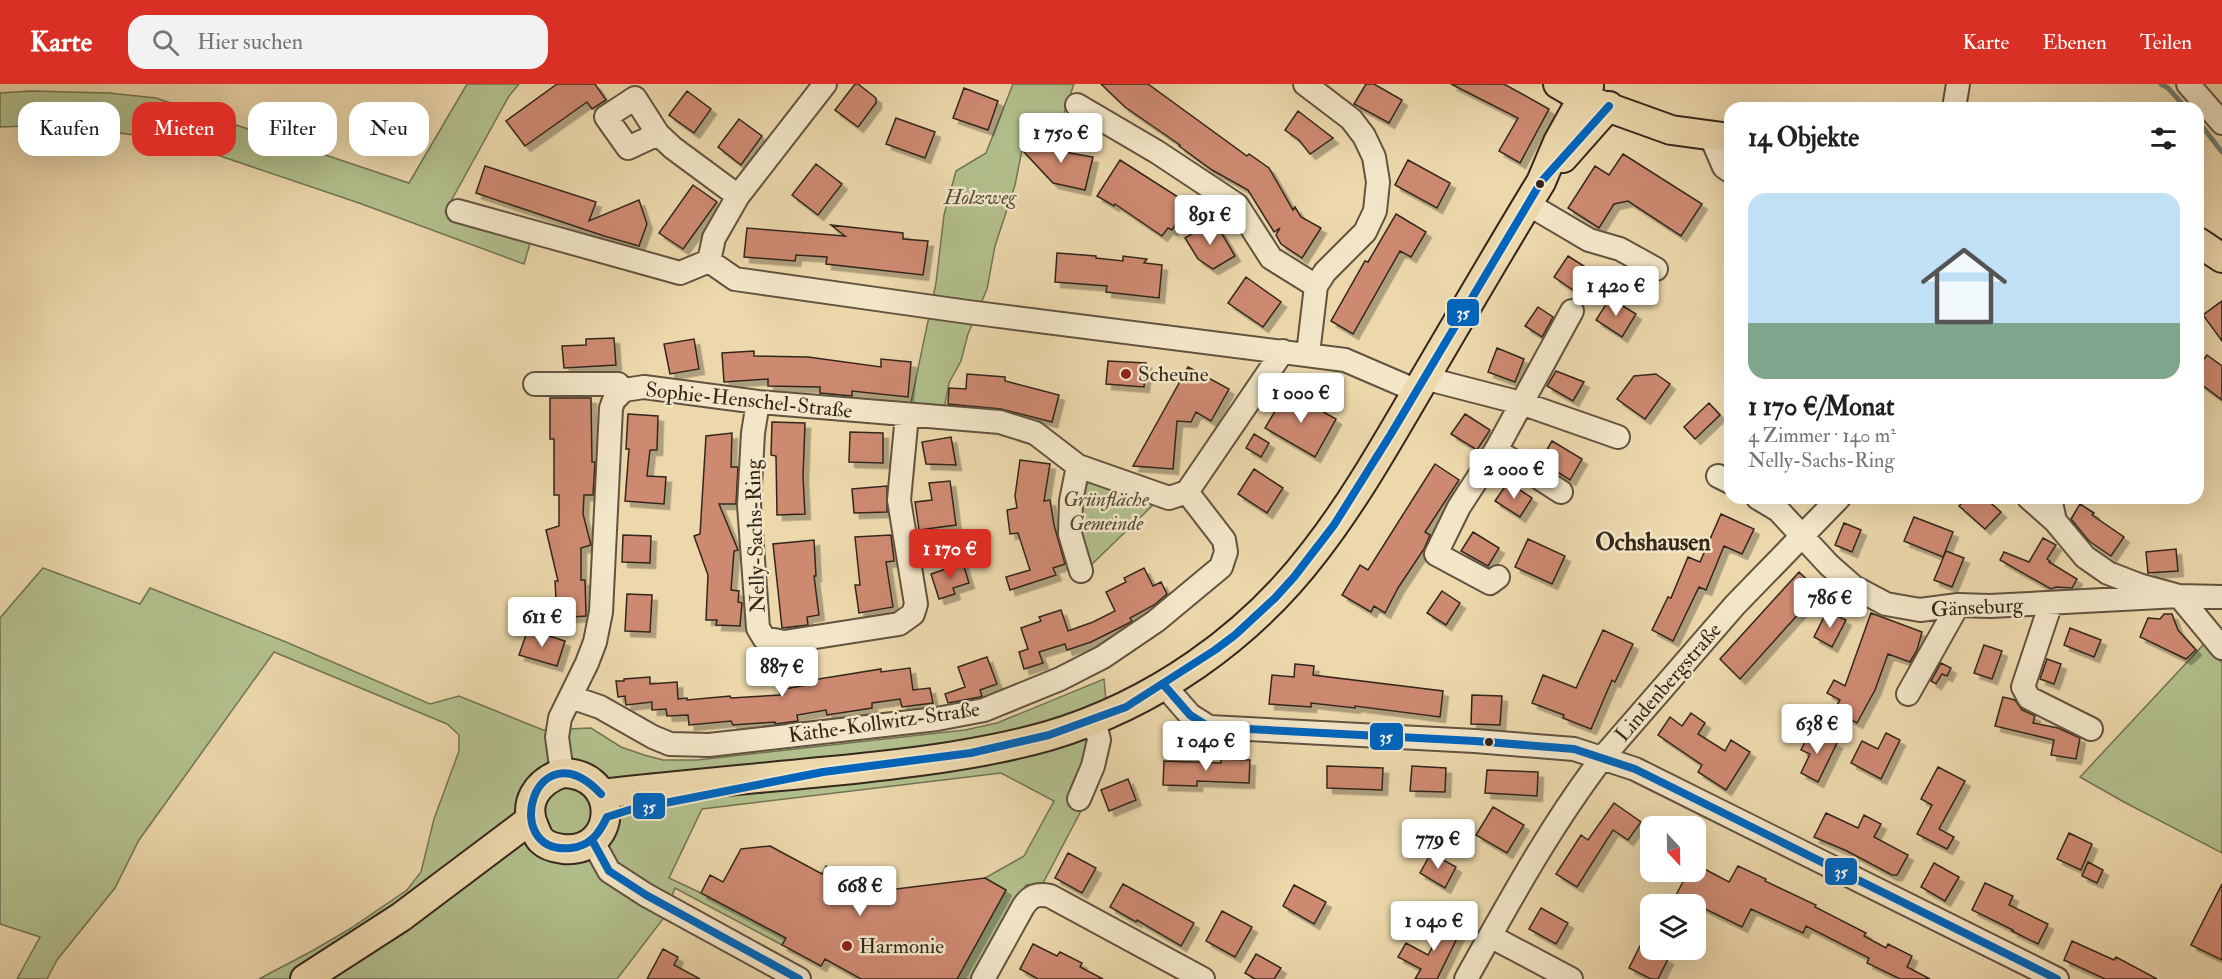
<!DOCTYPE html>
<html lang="de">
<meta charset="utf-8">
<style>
body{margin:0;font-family:"IM FELL Double Pica",serif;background:#f2f2f2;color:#202124;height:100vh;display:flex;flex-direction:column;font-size:22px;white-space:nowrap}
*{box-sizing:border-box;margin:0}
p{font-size:20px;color:#757577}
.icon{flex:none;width:33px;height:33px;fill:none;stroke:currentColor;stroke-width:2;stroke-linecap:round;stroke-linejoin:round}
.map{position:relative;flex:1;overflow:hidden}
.side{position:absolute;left:1724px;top:18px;width:480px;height:402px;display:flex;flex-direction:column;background:#fff;border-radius:18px;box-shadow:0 6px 24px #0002}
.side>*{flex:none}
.top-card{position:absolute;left:18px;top:18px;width:570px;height:54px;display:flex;gap:12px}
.needle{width:39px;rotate:158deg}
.fabs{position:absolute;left:1640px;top:732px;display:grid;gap:12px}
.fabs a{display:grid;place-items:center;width:66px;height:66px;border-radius:12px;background:#fff;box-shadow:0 6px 24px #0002;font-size:30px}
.price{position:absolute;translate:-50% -51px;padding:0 14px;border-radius:6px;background:#fff;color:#222;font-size:20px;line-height:39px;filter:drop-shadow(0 2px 3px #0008)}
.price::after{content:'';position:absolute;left:50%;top:36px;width:18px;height:14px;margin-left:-9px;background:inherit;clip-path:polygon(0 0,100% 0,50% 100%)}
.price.on{background:#d93025;color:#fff}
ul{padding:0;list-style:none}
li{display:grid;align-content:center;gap:12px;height:318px;padding:0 24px}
li span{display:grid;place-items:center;height:186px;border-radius:18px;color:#555}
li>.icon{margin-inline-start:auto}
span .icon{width:108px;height:108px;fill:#fffc;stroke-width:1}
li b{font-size:26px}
h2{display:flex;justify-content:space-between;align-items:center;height:72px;padding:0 24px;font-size:26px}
.tag{padding:0 21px;border-radius:18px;background:#fff;box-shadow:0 6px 24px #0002;font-size:21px;line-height:54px}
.tag.on{background:#d93025;color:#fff}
header{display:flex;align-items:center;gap:36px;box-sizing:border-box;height:84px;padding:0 30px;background:#d93025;color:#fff}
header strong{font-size:28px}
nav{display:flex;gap:33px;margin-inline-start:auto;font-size:21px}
.search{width:420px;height:54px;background:#f2f2f2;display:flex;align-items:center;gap:15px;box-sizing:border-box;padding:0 21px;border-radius:18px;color:#757577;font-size:22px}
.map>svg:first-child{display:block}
</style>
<header>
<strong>Karte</strong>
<div class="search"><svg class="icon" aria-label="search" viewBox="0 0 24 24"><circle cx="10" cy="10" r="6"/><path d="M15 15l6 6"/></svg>Hier suchen</div>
<nav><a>Karte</a><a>Ebenen</a><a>Teilen</a></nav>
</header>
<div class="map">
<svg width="2222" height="895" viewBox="0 0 2222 895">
<defs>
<filter id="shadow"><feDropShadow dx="5.5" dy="5.5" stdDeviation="0" flood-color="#0004"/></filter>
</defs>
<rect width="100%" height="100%" fill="#ecd8ab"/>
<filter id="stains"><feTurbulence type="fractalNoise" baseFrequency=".00333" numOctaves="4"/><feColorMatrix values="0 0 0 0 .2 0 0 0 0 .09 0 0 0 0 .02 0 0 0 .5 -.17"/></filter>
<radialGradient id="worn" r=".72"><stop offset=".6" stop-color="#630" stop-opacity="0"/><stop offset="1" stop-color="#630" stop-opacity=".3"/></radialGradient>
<path fill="#b2c08d" stroke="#727454" stroke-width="1.5" d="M467,0H519L509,12L445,128L531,156L524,180L359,119L173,56L57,41L0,43V9L30,7L109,9L156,14L409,99Z
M1013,0H1074L1064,29L1022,66L1015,101L995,162L987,205L968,250L961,277L949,299L944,325L910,323L936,199L944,131L956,87L986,69Z
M1110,397L1155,419L1090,482C1083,455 1067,421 1089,398Z
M43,484L140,520L150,504L286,558L430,620L459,612L543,646L591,644L621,663L644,671L663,676H697L965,646L997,639L1104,595L1109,649L1092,706L1043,799L1026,801L974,895H957L1006,806L985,794L1024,772L1054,717L1001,689L702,725L669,794L701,809L786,854L782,861L675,804L663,835L617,895H259L312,867L348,846L407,806L421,788L434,735L459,667V651L447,640L274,568L139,756L115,804L57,876L47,895H17L40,853L0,840V534Z
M2205,559L2222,579V769L2124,718L2080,693Z"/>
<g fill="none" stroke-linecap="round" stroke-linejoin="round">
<path stroke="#717e76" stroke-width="5" d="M2161,0L2168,4L2186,24
M2198,37L2222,68"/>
</g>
<path fill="#ce8a71" stroke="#33271b" stroke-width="1.5" filter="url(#shadow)" d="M557,0H595L606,16L592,25L587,18L525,62L506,37Z
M855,0H858L876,14V19L858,43L835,26Z
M1101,0H1148L1247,72L1249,70L1269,84L1293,126L1295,123L1301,133L1321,144L1302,174L1281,160L1276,151L1280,144L1274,148L1248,106L1212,86L1179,62L1180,61L1125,23Z
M1366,0H1374L1402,16L1389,39L1354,20Z
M1451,0H1504L1549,25L1520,79L1499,67L1518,34Z
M964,4L998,17L988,46L953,34Z
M687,7L711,25L694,49L669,31Z
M1298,27L1333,54L1310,70L1299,56L1285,46Z
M896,34L935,48L925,74L886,60Z
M739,35L762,52L741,81L718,63Z
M1056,54L1070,69L1093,73L1085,106L1053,99L1024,68L1040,55L1046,61Z
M1623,70L1702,120L1681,152L1628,117L1614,120L1599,144L1568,124L1595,82L1609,91Z
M1120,76L1189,120L1172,146L1168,144L1162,152L1115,120L1114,122L1097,112Z
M1408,76L1450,99L1437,124L1395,101Z
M816,80L842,100L818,131L792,111Z
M485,82L596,118L589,137L639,116L647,140L639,162L604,152L476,109Z
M693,101L717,118L683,165L659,149Z
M1396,130L1426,148L1411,173L1400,167L1353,250L1331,237L1365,177L1368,178Z
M1214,136L1235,172L1213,185L1198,175L1185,154Z
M831,141L903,149V155L928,157L923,191L826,180L827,173L796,171L795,177L744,173L747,144L845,152Z
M1057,169L1096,172V174L1123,177V172L1147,175L1144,179L1162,181L1159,214L1106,208L1107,202L1055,198Z
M1568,172L1587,184L1573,206L1554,193Z
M1246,193L1281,218L1263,243L1228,219Z
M1610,214L1636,230L1622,253L1596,236Z
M2222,217V257L2203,231Z
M1538,223L1553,233L1542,253L1525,242Z
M614,254L616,281L564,284L562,262L586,261V255Z
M694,255L699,285L670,290L664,260Z
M1497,264L1524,275L1515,298L1488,288Z
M754,267V272L808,273L881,283V275L911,278L908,313L852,307V312L820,309V303L768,302V295L724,298L722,269Z
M2207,271L2222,282V316L2198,298V283Z
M1108,277L1146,279L1144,303L1106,300Z
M1188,283L1229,305L1211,337L1196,328L1191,338L1177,337L1173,385L1133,382Z
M1556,287L1584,298L1573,317L1547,302Z
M967,290L1005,293V297L1059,311L1052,338L1001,325L948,320L949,304L966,305Z
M1656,290L1670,300L1645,335L1617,315L1634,292Z
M1287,307L1336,335L1315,373L1265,344Z
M550,314H591L592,378H595L593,411H584L583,430L591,461L581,464V496H585L586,532L557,534L555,497H558L546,446L559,442V411H554V355H550Z
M1709,319L1720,331L1695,355L1684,343Z
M628,330L658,332L657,366H650L647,392L666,393L664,420L625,417L629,365H626Z
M1465,330L1490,346L1477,366L1451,350Z
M772,338L805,339L803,393L805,430L777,431L776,372L771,371Z
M850,348L883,349V379L849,378Z
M732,349L731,383H738L736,420H719L738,466L734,467L731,506L739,507L738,518L742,519L740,542L716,541L717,536H706L708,491L694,452L700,450L706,352Z
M1254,350L1269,359L1261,373L1246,364Z
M951,353L956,381L926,380L922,358Z
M1552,357L1582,375L1570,396L1540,377Z
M1020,376L1050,380L1044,417L1050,416L1054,441L1065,480L1053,484L1056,491L1010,506L1006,493L1030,486L1018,449L1010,450L1007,426L1017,424L1015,412Z
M1435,380L1459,396L1425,448L1430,451L1424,465L1398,504L1385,529L1374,522L1371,528L1342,511L1360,481L1368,486Z
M1254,385L1283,404L1267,429L1238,410Z
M950,397L956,441L919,446L915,418L932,416L929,399Z
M1508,398L1532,414L1520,433L1495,417Z
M887,402V428L854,429L852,405Z
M1967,414H1985L2001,428L1985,445L1959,422Z
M2080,420L2094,429L2092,431L2124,453L2111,472L2089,457L2071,435Z
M1721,430L1754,445L1742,470L1724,462L1706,506L1699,503L1673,557L1652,546L1668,513L1671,514L1688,473L1700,478Z
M1914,433L1953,448L1943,473L1904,457Z
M1844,439L1861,446L1852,468L1835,461Z
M1473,448L1499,464L1488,482L1461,467Z
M623,451L651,452L650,479L622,478Z
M891,451L894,477L886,478L893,523L859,529L855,501H860L855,453Z
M2043,454L2056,461L2047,475L2050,477L2049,478L2077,495L2072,504L2056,503L2051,505L2000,476L2004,468L2029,478Z
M1528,455L1565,472L1552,500L1515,483Z
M814,456L816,492H814L819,531L807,533L808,541L782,544L773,460Z
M2176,465L2178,487L2148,489L2146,468Z
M1946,467L1964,474L1952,503L1934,496Z
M963,479L969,499L953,504L955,510L939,515L931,490Z
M1144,484L1153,502L1161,498L1167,510L1154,521L1130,534L1132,537L1129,539L1091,558L1067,566L1065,560L1039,568L1043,579L1024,585L1019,568L1028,565L1021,544L1041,537L1039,533L1061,526L1068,547L1093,538L1115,527L1106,508L1126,498L1124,494Z
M1799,488L1819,507L1740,595L1720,575Z
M1442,507L1460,519L1446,541L1427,529Z
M627,510L652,511L650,548L625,547Z
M1827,527L1846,536L1832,563L1814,553Z
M1871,529L1922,548L1917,566L1910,578L1888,570L1875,606L1857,639L1834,626L1840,616L1827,609L1834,596L1845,602Z
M2164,530H2172L2178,546L2196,566L2186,575L2140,553L2148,534L2160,535Z
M2070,544L2101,556L2094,573L2064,561Z
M528,545L565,557L557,582L519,571Z
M1603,546L1633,560L1615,598L1612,596L1591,645L1563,634L1564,631L1532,619L1543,591L1576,604Z
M1984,561L2002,567L1992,595L1974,589Z
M987,573L997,600L980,606L982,612L980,613L948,619L945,610L965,603L958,583Z
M2047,575L2061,580L2054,600L2040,595Z
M1941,579L1951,584L1947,592L1942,590L1936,600L1931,597Z
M1295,580L1314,582L1313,591L1443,607L1440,633L1355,622V624L1311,619V623L1269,620L1272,591L1294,593Z
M910,584L913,606L930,604L933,619L902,623L900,615L872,619V624L827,631L826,626L797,631L798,637L775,640V638L733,641L731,637L689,641L688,631L667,632L666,625L652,626V618L626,621L625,612L618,613L616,597H624V595L650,593V600L677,598L678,615L687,614V616L730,612L731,614L780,611L779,606L807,601L806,597L881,585V588Z
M1472,611L1502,612L1500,641L1471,640Z
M2003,613L2015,616L2022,626L2035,632L2033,639L2058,644L2080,654L2076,675L2051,671L2054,656L1995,642Z
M1691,629L1705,639L1698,650L1725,667L1731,656L1750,668L1726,706L1698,688L1702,681L1658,651L1670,633L1682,642Z
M1811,646L1837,659L1818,698L1801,689L1810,670L1801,666Z
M1886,649L1900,656L1881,695L1851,679L1862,657L1878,665Z
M1221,675L1250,676L1249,699L1197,697V702L1163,701L1164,677L1221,679Z
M1327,682L1383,684L1382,706L1327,704Z
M1412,682L1446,684L1445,708L1410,707Z
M1938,683L1965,697L1939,745L1954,753L1947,765L1917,750L1932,721L1921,715Z
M1487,686L1538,688L1537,712L1485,709Z
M1128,695L1136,716L1109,727L1101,706Z
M1614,719L1641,738L1628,756L1613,746L1577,803L1556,790L1581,751L1588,756Z
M1493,723L1524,741L1507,769L1476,751Z
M1826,729L1858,744L1864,731L1881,740L1874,753L1908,771L1897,791H1892L1847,767L1814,753Z
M2069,749L2092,760L2081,786L2057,775Z
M770,762L822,790L826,782L872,808L985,794L1006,806L957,895H861L825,875L821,882L782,861L786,854L701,809L710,791L723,798L741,765Z
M1068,769L1096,784L1082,809L1055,794Z
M1431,769L1456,783L1445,804L1420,789Z
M2088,778L2103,786L2097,799L2082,792Z
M1934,779L1959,793L1945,817L1921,803Z
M1695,780L1729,798L1738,782L1766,795L1765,797L1816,821L1815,823L1866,849L1864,852L1886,864L1888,860L1912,872L1907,883L1930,895H1900L1867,879L1869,874L1806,842L1803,849L1751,825L1742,843L1695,820V818L1694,820H1681L1673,817L1688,788H1695Z
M1985,799L2013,812L2009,821L2048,840L2038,860L2012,847L2013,846L1972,826Z
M1123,800L1194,839L1181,862L1137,836L1136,838L1110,823Z
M2222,800V876L2191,861Z
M1294,801L1326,818L1314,840L1283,822Z
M1541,824L1568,839L1556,860L1529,845Z
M1222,827L1252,843L1235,873L1206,857Z
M1449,832L1464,840L1437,895H1415L1421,885L1398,873L1406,859L1428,871Z
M2072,857L2114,876L2116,873L2157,895H2105L2064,876Z
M1033,860L1057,872L1060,868L1082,879L1080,883L1103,895H1038L1020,885Z
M1640,862L1668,875L1658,895H1651L1629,884Z
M663,865L678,873L674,881L700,895H647Z
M1256,870L1281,884L1274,895H1255L1245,889Z"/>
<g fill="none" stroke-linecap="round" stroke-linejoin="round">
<defs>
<path id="minor" d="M1305,0L1351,35L1364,52L1374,73L1378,98L1375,127L1365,148L1325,188L1316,202L1308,270
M2188,0L2222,39
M1077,21L1157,68L1237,121L1271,174L1316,202
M1954,24L1958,0
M658,50L628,64L606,33L635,14L658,50L673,64L738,112
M1711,53L1724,83L1730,87
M1528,120L1589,156L1620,165L1656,185
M458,127L680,189L709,177L735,195L968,228L1345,276L1417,307
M709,177L714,154L738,112L825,0
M1424,294L1521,319L1618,353
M535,300H618
M758,318L753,349L749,421L758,544L764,554L784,558L899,540L913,530L916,520L899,416L907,331
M1496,366L1561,408
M1078,382L1071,417L1070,450L1081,487
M1718,392L1730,398
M1758,414L1778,426L1829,481L1854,503L1886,520L1920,526L1958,521L1990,522L2179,512L2222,513
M2029,414L2055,437
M2050,414L2055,437L2085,473L2108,489L2139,501L2179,512L2222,564
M1498,493L1490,499L1436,470L1459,423L1496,366L1572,227
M2051,519L2023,603L2029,614L2091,645
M1163,600L1190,631L1209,643L1475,657L1574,665L1635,685L2057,895
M1908,610L1958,521
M571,613L600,623L653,653L670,660L709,661L937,635L984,626L1060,595L1103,573L1156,537L1221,483L1226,468L1224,456L1187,408
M562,689L557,653L560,634L587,579L595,558L601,528L611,324L614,316L624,306L644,303L758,318L1000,338L1035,349L1078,382L1169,414L1187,408L1283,267
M1079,715L1093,682L1099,656L1094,636
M592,756L609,787L646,811L799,895
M1490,852L1571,895
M983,895L1023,823C1030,812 1037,809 1050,812L1203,895
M1466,895C1508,820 1550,742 1603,673L1735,521L1839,414"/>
<path id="major" d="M1558,0L1582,14L1671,46L1730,54
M1563,74L1609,22
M2198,158L2222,174
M562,689C622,689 618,770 563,765C556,764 547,762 542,757C538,754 537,749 535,745C522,719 537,698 562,689Z
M601,710C688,700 775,693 862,684C925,677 988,669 1048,652C1153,621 1249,554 1315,467C1357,413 1391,351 1426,292C1464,227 1502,162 1541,98L1558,58L1589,2
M305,895L401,833L530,736"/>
</defs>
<use href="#minor" stroke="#61533f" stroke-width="26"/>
<use href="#major" stroke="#33271b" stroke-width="32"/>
<use href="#minor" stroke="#f3e6c8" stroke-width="22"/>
<use href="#major" stroke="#ecd8ab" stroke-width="28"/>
<defs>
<path id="bus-1" d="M1163,600L1190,631L1209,643L1475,657L1574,665L1635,685L2057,895
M601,710C535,640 498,771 571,764C590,762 599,750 607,733L629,726L823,688L971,669L1049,651L1126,623L1215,566L1235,551L1275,514L1294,493L1334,441L1391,350L1541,98L1609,22
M592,756L609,787L646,811L799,895"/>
</defs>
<use href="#bus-1" stroke="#f3e6c8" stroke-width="12"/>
<use href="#bus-1" stroke="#0065bd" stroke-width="8"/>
</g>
<g fill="#33271b" stroke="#f3e6c8" stroke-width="2">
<circle cx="1540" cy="100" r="5"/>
<circle cx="1489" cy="658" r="5"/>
</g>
<g fill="#8f2418" stroke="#f3e6c8" stroke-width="2">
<circle cx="1126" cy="290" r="6"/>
<circle cx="847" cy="862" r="6"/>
</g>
<g text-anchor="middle" stroke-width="5" stroke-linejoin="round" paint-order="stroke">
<g font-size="21" font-style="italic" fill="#534d38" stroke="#f3e6c8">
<text x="980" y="120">Holzweg</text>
<text x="1106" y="422">Grünfläche<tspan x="1106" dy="24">Gemeinde</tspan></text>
</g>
<g font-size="21" fill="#33271b" stroke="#f3e6c8" text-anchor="start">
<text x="1138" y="297">Scheune</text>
<text x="859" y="869">Harmonie</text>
</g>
<g font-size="21" fill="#33271b" stroke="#f3e6c8">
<text transform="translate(749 316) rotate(6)" y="7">Sophie-Henschel-Straße</text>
<text transform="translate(755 452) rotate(-92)" y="7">Nelly-Sachs-Ring</text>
<text transform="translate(1977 523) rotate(-3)" y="7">Gänseburg</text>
<text transform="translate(1668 598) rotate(-49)" y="7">Lindenbergstraße</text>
<text transform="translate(884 638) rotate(-8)" y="7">Käthe-Kollwitz-Straße</text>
</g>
<g font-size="24" font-weight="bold" fill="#33271b" stroke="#f3e6c8">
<text x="1653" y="466">Ochshausen</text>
</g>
</g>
<g stroke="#f3e6c8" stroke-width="2">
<rect x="1446" y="214" width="34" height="29" rx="6" fill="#0065bd"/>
<rect x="1369" y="638" width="35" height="29" rx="6" fill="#0065bd"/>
<rect x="632" y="708" width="34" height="28" rx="6" fill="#0065bd"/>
<rect x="1824" y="773" width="34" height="29" rx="6" fill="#0065bd"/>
</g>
<g font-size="16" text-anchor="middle" font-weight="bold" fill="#fff">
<text x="1463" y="234">35</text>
<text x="1386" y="658">35</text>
<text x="649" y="728">35</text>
<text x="1841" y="793">35</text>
</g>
<rect width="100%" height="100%" filter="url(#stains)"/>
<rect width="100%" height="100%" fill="url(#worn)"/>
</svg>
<div class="fabs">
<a><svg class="needle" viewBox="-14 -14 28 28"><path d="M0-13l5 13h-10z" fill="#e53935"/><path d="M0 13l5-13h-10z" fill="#757577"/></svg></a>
<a><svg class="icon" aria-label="layers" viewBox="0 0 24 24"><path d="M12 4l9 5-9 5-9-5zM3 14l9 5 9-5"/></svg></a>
</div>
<b class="price" style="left:1061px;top:80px">1 750 €</b>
<b class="price" style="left:1210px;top:162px">891 €</b>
<b class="price" style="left:1616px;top:233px">1 420 €</b>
<b class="price" style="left:1301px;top:340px">1 000 €</b>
<b class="price" style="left:1514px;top:416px">2 000 €</b>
<b class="price on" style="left:950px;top:496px">1 170 €</b>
<b class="price" style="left:1830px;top:545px">786 €</b>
<b class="price" style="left:542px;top:564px">611 €</b>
<b class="price" style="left:782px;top:614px">887 €</b>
<b class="price" style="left:1817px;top:671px">638 €</b>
<b class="price" style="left:1206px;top:688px">1 040 €</b>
<b class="price" style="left:1438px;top:786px">779 €</b>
<b class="price" style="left:860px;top:833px">668 €</b>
<b class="price" style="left:1434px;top:868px">1 040 €</b>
<div class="top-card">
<a class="tag">Kaufen</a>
<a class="tag on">Mieten</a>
<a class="tag">Filter</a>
<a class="tag">Neu</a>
</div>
<section class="side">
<h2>14 Objekte<svg class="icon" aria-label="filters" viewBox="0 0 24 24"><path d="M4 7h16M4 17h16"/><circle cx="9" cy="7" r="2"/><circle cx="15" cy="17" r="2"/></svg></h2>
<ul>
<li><span style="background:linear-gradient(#bfe0f5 70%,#7fa58c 0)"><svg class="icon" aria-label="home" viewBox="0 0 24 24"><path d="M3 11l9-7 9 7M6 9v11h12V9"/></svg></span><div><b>1 170 €/Monat</b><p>4 Zimmer · 140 m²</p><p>Nelly-Sachs-Ring</p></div></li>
</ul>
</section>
</div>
